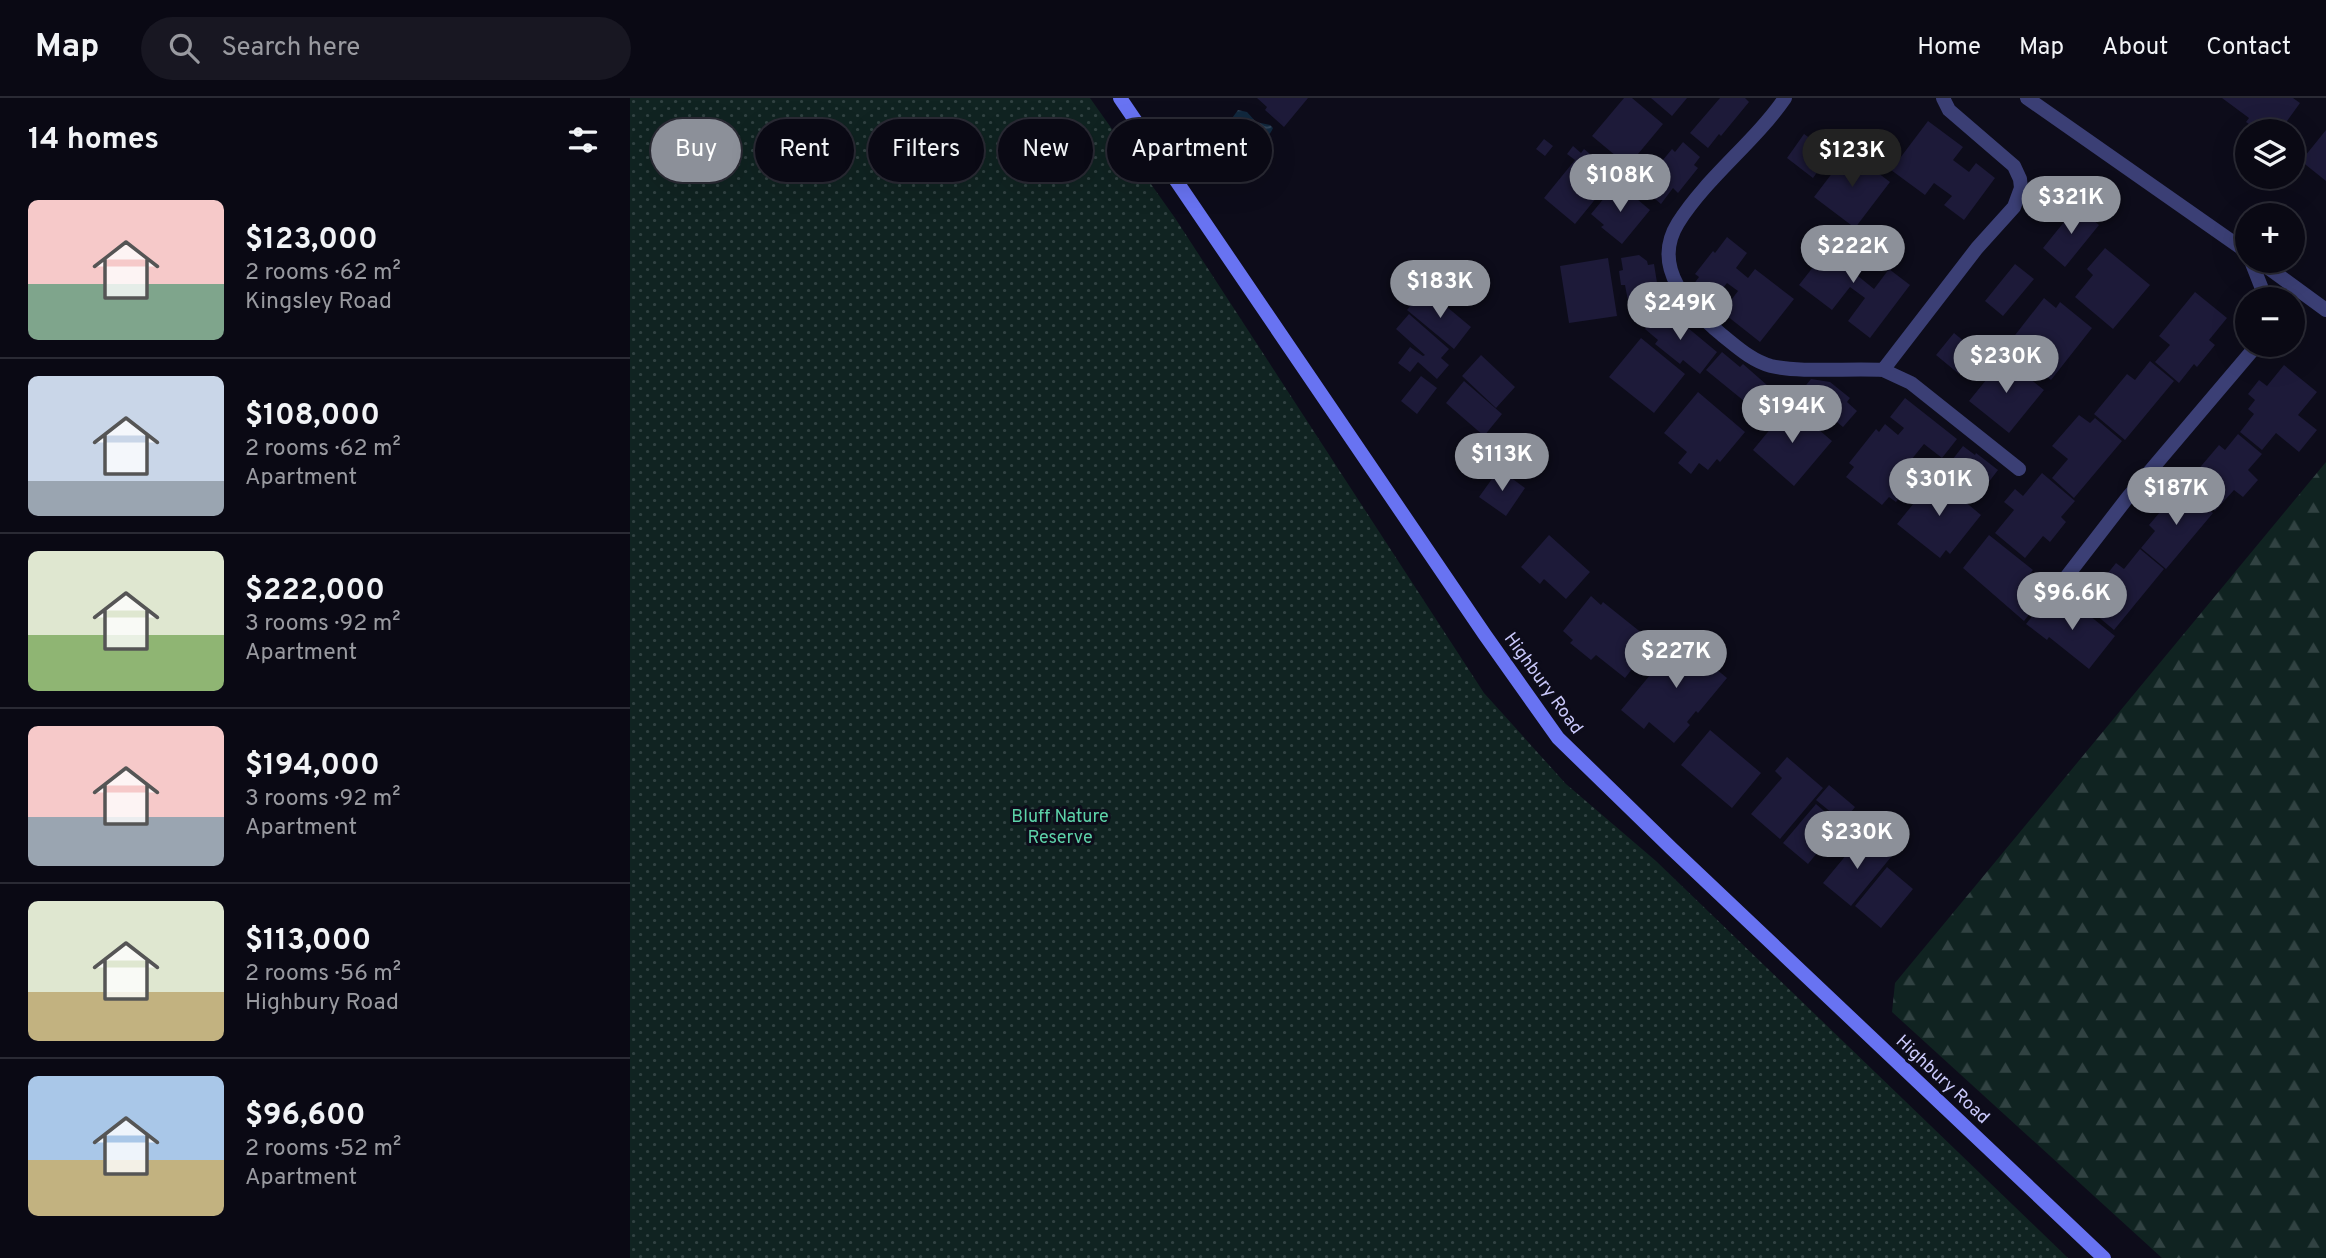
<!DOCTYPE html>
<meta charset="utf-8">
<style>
body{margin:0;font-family:Overpass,sans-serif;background:#181722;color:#f1f3f6;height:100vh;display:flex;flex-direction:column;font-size:26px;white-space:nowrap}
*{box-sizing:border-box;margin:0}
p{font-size:23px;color:#999aa0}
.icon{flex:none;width:38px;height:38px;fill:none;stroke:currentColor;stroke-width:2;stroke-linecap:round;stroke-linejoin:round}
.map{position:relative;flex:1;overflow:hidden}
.side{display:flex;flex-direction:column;background:#0a0914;width:630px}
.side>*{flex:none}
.banner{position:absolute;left:21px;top:21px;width:665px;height:63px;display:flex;gap:14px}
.controls{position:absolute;left:1605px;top:21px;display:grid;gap:14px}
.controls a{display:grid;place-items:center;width:70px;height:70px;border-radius:50%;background:#0a0914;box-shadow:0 7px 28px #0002,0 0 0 2px #2a2a34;font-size:35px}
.price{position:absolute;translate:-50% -60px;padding:0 16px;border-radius:24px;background:#8c9099;color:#fff;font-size:23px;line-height:46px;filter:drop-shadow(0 2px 4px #0008)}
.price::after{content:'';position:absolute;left:50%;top:42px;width:21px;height:16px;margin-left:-10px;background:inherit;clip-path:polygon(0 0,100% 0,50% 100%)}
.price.selected{background:#222;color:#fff}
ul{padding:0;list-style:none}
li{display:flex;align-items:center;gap:21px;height:175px;padding:0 28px}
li+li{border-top:2px solid #2a2a34}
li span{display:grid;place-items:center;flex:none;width:196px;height:140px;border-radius:10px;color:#555}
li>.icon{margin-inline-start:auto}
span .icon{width:84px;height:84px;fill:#fffc;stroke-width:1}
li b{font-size:30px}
h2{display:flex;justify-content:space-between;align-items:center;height:84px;padding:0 28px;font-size:30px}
.pill{padding:0 24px;border-radius:32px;background:#0a0914;box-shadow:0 7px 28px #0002,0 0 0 2px #2a2a34;font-size:24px;line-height:63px}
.pill.selected{background:#8c9099;color:#fff}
header{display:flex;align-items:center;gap:42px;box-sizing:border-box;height:98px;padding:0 35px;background:#0a0914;border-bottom:2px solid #2a2a34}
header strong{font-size:33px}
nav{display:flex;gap:38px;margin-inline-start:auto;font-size:24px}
.search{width:490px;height:63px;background:#181722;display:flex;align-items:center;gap:18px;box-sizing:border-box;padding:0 24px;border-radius:38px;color:#999aa0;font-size:26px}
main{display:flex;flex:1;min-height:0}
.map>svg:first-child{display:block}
</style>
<header>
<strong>Map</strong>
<div class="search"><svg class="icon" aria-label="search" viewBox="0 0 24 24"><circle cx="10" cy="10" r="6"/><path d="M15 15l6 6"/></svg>Search here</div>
<nav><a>Home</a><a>Map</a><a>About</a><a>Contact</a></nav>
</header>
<main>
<section class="side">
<h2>14 homes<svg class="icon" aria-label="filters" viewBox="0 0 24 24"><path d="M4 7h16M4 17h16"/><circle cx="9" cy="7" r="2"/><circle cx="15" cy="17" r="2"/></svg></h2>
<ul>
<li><span style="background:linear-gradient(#f6c9c9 60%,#7fa58c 0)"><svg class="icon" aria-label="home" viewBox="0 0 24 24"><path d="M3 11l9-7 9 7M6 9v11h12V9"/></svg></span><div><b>$123,000</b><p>2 rooms · 62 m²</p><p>Kingsley Road</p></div></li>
<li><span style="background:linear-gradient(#c9d6e8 75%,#9aa5b1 0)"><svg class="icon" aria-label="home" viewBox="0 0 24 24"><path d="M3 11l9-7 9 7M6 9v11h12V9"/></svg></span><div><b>$108,000</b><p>2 rooms · 62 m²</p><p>Apartment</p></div></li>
<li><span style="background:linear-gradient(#dfe7d0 60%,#8fb573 0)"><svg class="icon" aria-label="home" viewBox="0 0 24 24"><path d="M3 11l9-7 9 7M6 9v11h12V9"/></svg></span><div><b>$222,000</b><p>3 rooms · 92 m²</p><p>Apartment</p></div></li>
<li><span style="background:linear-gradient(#f6c9c9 65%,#9aa5b1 0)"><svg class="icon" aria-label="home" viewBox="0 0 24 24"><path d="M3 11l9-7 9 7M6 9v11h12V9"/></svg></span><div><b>$194,000</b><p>3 rooms · 92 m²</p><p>Apartment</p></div></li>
<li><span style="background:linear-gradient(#dfe7d0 65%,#c2b280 0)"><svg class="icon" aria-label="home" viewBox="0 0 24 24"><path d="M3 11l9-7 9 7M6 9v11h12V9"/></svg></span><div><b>$113,000</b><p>2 rooms · 56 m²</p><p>Highbury Road</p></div></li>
<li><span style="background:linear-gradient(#a9c7e8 60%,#c2b280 0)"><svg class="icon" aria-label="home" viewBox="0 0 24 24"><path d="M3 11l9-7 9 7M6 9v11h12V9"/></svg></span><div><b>$96,600</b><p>2 rooms · 52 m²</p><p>Apartment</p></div></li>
</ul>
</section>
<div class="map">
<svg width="1696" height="1160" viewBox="0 0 1696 1160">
<defs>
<pattern id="grass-dots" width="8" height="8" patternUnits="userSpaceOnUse" patternTransform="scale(1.75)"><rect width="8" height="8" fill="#102321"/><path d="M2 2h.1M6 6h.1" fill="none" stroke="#314242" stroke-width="1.8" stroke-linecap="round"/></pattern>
<pattern id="forest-firs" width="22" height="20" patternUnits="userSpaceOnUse" patternTransform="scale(1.75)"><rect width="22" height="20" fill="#102321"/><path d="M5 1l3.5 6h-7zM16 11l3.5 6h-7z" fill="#314242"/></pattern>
<pattern id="water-waves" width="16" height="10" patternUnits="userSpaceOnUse" patternTransform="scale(1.75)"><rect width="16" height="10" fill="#11283e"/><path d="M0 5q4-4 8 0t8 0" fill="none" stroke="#32465b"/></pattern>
</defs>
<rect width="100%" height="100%" fill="#0d0c1a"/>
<path fill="url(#grass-dots)" d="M0,0H460L545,120L854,595L936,686L1026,763L1438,1160H0Z"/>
<path fill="url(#forest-firs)" d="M1696,364V1160H1532L1262,914L1265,885Z"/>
<path fill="url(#water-waves)" d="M608,12L617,14L626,24L640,27L643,30C640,38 631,44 622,45L611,34L606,33L600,23Z"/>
<path fill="#1d1a39" d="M627,0H678L654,29L635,12L637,9Z
M994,0H1002L1033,26L998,68L962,38Z
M1021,0H1057L1042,18Z
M1090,0H1115L1119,4L1091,38L1089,36L1078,50L1060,35Z
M1592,0H1663L1670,5L1650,33H1629L1616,24L1619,20Z
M1298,23L1333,49L1323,62L1339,74L1346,65L1365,80L1334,122L1314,107L1322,98L1304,85L1295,97L1261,72Z
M1696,32V83L1671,63Z
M1174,36L1201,55L1183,80L1157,60Z
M914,41L923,48L915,58L906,51Z
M1053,44L1070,59L1064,67L1068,70L1048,95L1043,90L1031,106L1013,91L1025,77L1023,74L1042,51L1045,54Z
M943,48L951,55L954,51L985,77L945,126L914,100L945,62L937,56Z
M1219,53L1260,84L1225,130L1184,99Z
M984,88L999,100L1001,96L1020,112L992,146L971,129L974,127L961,116Z
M1447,108L1469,127L1435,169L1413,150Z
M1208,137L1240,162L1228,178L1244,191L1259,171L1280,187L1240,240L1218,223L1235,200L1220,189L1202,212L1169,187Z
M1097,139L1117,155L1106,170L1118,180L1125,171L1164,201L1130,244L1092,214L1108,193L1097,185L1089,195L1085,192L1079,200L1063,187L1069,179L1065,176L1083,153L1085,155Z
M1475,150L1520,187L1483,231L1445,199L1463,177L1457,171Z
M1009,157L1017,163L1018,167L1024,166L1029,197L1024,198L1026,209L1003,212L1001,203H998L995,187H991L989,173L993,172L991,160Z
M978,160L987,218L939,225L930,168Z
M1385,166L1404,181L1373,218L1355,203Z
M1565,194L1597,220L1579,242L1585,247L1567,269L1564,266L1549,285L1525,264L1540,247L1529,238Z
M790,196L800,205L805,199L841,229L824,251L777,212Z
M1414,200L1426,210L1430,204L1462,230L1421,282L1386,254L1391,248L1382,241Z
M1031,211L1044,222L1046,220L1087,254L1070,276L1053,262L1050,266L1025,246L1028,242L1015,231Z
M779,216L819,251L811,260L819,267L807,281L788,264L780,274L768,265L780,249L793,258L795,257L766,231Z
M1324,235L1347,254L1329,276L1306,257Z
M1011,240L1055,276L1024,315L979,279Z
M1092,254L1110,269L1113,266L1153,301L1133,325L1112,307L1114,303L1076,272Z
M851,257L885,289L866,310L832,278Z
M1374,260L1414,292L1379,335L1339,303Z
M1520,263L1544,283L1495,342L1464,316L1497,276L1505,282Z
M1654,267L1687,294L1668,317L1687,332L1669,354L1646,335L1632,352L1610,334L1624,316L1618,311L1625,302L1618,296L1629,282L1637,288Z
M791,278L807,290L787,316L771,303Z
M1181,281L1200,284L1220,300L1217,304L1227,313L1213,329L1181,303L1178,307L1167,298Z
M834,283L872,316L854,338L816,305Z
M1068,294L1115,334L1090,364L1087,361L1078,372L1069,365L1061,376L1048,365L1057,354L1034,335Z
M1275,300L1327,341L1312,360L1294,346L1281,362L1292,371L1266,404L1259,399L1252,407L1216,379L1224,369L1219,365L1246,331L1249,334L1255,326L1268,337L1274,330L1260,319Z
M1160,307L1202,343L1164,388L1123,352Z
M1449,317L1460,325L1465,320L1492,343L1444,400L1422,380L1438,361L1422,348Z
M1608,336L1632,356L1618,372L1628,382L1613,399L1604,392L1585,413L1555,387L1589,347L1595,352Z
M1333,348L1345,357L1346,355L1368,372L1348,398L1323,378L1327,373L1319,366Z
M869,371L895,390L876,418L849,399Z
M1310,373L1320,381L1315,387L1351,417L1320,456L1316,452L1310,460L1267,426Z
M1412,375L1445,403L1431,419L1436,424L1420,444L1413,438L1395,460L1365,435L1384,412L1374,404L1385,391L1393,398Z
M1552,388L1583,415L1536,471L1511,450L1525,433L1519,427Z
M919,437L960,474L936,501L914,481L910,486L891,469Z
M1359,437L1403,472L1394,483L1413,499L1394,523L1333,470Z
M1510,451L1534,471L1484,532L1453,506L1486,465L1494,471Z
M961,498L971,507L973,504L1023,544L995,580L966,557L961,562L940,545L943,542L933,533Z
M1415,502L1436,518L1445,506L1485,538L1459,571L1419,539L1417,542L1396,526Z
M1055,535L1079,555L1074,561L1097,580L1068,615L1066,613L1057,624L1060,627L1044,645L1019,624L1014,631L991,612Z
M1080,632L1131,675L1102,710L1051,667Z
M1157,659L1193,690L1150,741L1121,716L1152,680L1145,673Z
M1199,687L1225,709L1213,724L1186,702Z
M1186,706L1210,727L1178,766L1153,745Z
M1228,713L1243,727L1214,757L1199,742Z
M1238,740L1261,759L1221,808L1193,785L1227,744L1231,748Z
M1257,769L1283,791L1251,830L1225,808Z"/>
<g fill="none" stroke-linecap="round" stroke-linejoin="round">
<path stroke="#3b3f75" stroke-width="14" d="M1155,0C1124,45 1077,79 1048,125C1020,170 1060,210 1092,237C1107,249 1122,263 1141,268C1171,275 1220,270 1253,272L1281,285L1389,371
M1397,0L1617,154
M1621,163L1636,201
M1629,163L1696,212
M1253,272L1347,150L1384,109L1391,90L1390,81L1384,68L1319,12L1313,0
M1427,491L1498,399L1627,247"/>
<path stroke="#6873f2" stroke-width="14" d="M490,0L855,537L928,640L1041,750L1474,1160"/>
</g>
<g text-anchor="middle" stroke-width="6" stroke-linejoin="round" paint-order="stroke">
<g font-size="18" fill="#cac9fb" stroke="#0d0c1a">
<text transform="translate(914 585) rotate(54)" y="6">Highbury Road</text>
<text transform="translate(1313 981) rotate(43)" y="6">Highbury Road</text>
</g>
<g font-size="18" fill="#5dd3a9" stroke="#0d0c1a">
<text x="430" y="724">Bluff Nature<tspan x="430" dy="21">Reserve</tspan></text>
</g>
</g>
</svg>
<div class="controls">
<a><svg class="icon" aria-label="layers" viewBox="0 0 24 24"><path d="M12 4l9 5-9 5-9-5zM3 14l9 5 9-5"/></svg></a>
<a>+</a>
<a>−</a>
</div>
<b class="price selected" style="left:1222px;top:91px">$123K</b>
<b class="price" style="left:990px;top:116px">$108K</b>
<b class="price" style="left:1441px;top:138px">$321K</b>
<b class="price" style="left:1223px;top:187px">$222K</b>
<b class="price" style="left:810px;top:222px">$183K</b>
<b class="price" style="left:1050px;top:244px">$249K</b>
<b class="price" style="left:1376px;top:297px">$230K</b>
<b class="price" style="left:1162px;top:347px">$194K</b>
<b class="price" style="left:872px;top:395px">$113K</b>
<b class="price" style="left:1309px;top:420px">$301K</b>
<b class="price" style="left:1546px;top:429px">$187K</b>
<b class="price" style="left:1442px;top:534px">$96.6K</b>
<b class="price" style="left:1046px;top:592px">$227K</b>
<b class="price" style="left:1227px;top:773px">$230K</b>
<div class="banner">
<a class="pill selected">Buy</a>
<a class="pill">Rent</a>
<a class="pill">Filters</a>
<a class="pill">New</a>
<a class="pill">Apartment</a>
</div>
</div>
</main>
